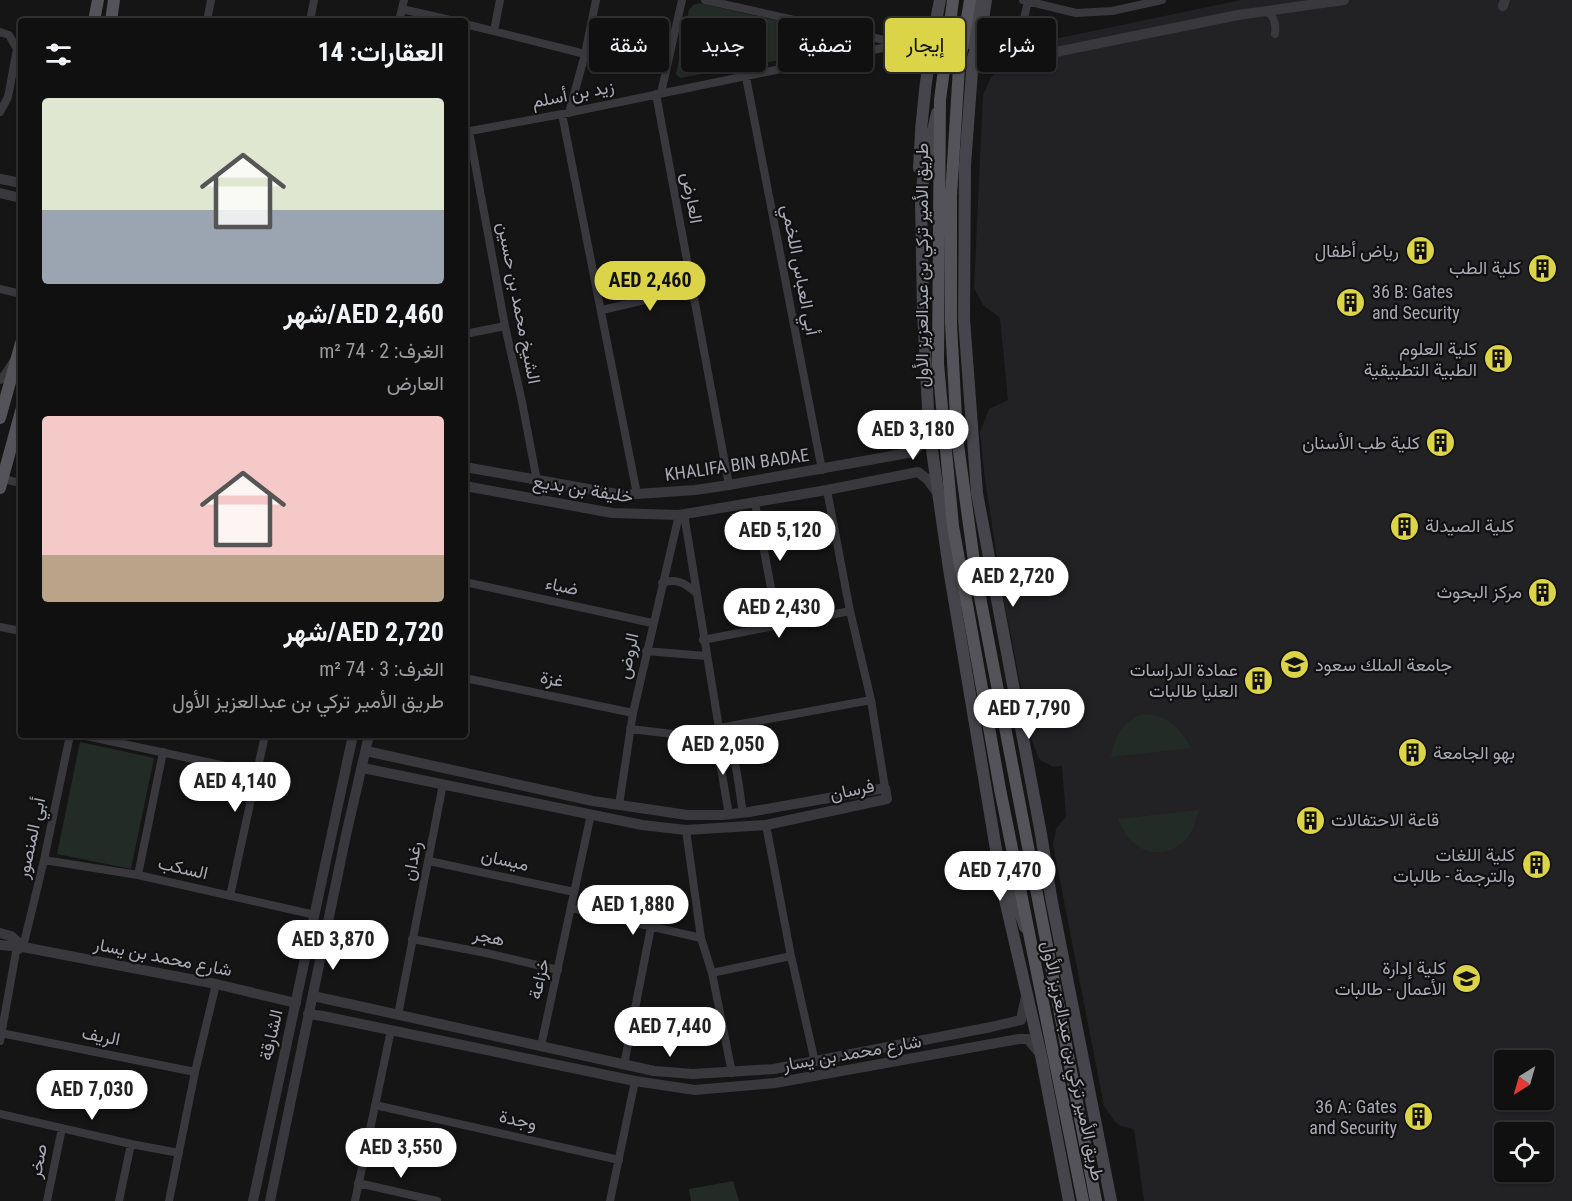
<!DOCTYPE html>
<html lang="ar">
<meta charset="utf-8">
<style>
body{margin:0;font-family:"Roboto Condensed",Vazirmatn,sans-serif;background:#191919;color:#f1f3f6;direction:rtl;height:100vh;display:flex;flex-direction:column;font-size:22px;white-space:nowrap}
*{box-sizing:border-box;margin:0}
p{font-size:20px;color:#9c9d9f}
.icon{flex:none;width:33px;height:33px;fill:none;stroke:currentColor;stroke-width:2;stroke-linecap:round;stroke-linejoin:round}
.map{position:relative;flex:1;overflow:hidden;direction:ltr}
.side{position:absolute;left:18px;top:18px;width:450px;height:720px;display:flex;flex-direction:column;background:#101010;border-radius:6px;box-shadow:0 2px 4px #0004,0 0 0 2px #303030;direction:rtl}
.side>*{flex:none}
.banner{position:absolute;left:486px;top:18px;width:570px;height:54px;direction:rtl;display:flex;gap:12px}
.needle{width:39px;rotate:217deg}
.buttons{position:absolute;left:1494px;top:1050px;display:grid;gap:12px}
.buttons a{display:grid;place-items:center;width:60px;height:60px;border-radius:6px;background:#101010;box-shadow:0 2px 4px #0004,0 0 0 2px #303030;font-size:30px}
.price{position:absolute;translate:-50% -51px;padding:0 14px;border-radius:21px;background:#fff;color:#222;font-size:20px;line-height:39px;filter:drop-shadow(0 2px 3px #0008)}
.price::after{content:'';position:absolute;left:50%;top:36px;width:18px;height:14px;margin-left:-9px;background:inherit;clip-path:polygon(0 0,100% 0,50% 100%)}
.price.current{background:#dbd348;color:#111}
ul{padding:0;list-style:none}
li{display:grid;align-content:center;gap:12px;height:318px;padding:0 24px}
li span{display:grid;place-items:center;height:186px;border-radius:6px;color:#555}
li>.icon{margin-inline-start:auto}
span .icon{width:108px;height:108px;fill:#fffc;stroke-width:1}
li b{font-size:26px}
h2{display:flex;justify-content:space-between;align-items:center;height:72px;padding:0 24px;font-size:26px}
.tag{padding:0 21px;border-radius:6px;background:#101010;box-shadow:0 2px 4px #0004,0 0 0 2px #303030;font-size:21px;line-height:54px}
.tag.current{background:#dbd348;color:#111}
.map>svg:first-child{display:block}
</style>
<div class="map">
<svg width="1572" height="1201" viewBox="0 0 1572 1201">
<rect width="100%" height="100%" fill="#151516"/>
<path fill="#222123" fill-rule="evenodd" d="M1241,0H1572V1201H1144L1134,1129L1121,1126L1115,1122L1104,1106L1053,845L1056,829L1066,816L1062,766L1053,767L1042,761L1038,757L1031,738L1002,591L985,480L980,432L989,409L1008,400L1000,318L983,305L974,288L983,95L991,77L1002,67L997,51ZM1504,1060H1544V1100H1504ZM1504,1132H1544V1172H1504Z"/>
<path fill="#232b27" d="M699,3L875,43L680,78L676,74L689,10L693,5Z
M1143,714C1168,714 1180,728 1191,748L1111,757C1115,736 1122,722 1143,714Z
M80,742L154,758L131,869L57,854Z
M1199,810C1196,818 1194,829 1189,836C1176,854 1150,858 1134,843C1126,837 1122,828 1118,819Z
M733,1181L739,1201H691L689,1189Z"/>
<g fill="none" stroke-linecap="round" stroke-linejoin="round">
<path stroke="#39383d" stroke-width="8" d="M705,0L902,44L930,56
M1023,0L1076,13L1112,11L1162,0
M402,9L454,21
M1266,12L1271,14C1275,22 1276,26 1275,34
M207,21L211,0
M310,21L314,0
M399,21L404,0
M465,24L585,54
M494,31L500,0
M0,32L9,35L17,49L8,97L0,112
M981,32L1007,37L1023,22L1028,2
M746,77L822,470
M661,93L682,0
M656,94L729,485
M569,113L585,54L596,0
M562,114L637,494
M469,131L505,326L522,402L537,481
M465,132L562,114L902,44L933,33
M0,289L21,294
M602,310L692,289
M465,334L505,326
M3,479L21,483
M827,490L850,611L871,700L885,788
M755,503L778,625
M684,514L719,728L716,739L729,815
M465,582L652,623
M662,583C676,578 685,583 695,592
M0,627L21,631
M703,640L850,611
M646,651L706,656
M465,678L633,713
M719,728L871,700
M719,728C736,740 739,792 743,813
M630,729L716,739
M82,735L258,773
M619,805L633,713L679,515
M766,825L791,956L815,1062
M686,830L701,938L712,973L732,1073
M44,860L138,875L315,915
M429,861L574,892
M138,875L163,752
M230,896L265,735
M571,908L701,938
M412,939L486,953L558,970
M712,973L791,956
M398,1015L443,784
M1,1033L195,1072
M0,1041L16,952L23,947L44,860L70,735
M541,1046L591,814
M624,1065L651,927
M375,1105L619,1160
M0,1114L131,1144L179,1153
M358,1183L437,1201
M47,1201L62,1128
M119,1201L131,1144
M169,1201L195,1072L216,984
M355,1201L391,1030
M610,1201L635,1081"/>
<path stroke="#39383d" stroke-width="10" d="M1503,6L1505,0
M972,69L1238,15L1344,0
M0,179L21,183
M0,193L21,198
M0,379L4,377L14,362
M465,467L622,495L695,490L729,485L914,452L922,443L929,429
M465,486L612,513L679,515L827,490L918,472L927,479L936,491
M363,768L642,825L686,830L766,825L887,799L885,788L749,812L722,815H687L593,801L366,751
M0,933L11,936L23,947L216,984L296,1003
M0,945L23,947
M313,996L654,1071L693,1074L774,1069L991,1027L1021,1020L1026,996
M308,1014L323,1016L635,1081L695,1090L775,1083L1019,1039H1028L1041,1055
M253,1201L353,735
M270,1201L346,835L369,735"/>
<path stroke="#45454b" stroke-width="12" d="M986,0L981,32L973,58L965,165L964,319L977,493L1041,834L1051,897L1111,1201
M973,45L975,0
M937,113L924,170L921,200L923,310L929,429L949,569L1003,891L1041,1055L1069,1201
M919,168C921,111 928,56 940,0
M1006,873L1025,927"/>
<path stroke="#535359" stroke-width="12" d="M953,0L940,100L938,364L953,526L1000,789L1083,1201
M970,0L959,67L951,196V323L957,437L976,576L1096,1201
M94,21L98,0
M111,21L114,0
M0,418L21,343
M0,488L21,411"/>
</g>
<defs>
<symbol id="building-disc" viewBox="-11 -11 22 22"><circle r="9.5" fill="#dbd348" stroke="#101011"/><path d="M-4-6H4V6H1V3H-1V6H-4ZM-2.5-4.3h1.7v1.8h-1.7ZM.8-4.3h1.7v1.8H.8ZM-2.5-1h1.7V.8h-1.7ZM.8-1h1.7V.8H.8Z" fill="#111"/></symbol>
<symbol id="university-disc" viewBox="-11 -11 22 22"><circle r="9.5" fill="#dbd348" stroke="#101011"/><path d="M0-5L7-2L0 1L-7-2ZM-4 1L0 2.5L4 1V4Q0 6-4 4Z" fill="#111"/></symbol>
</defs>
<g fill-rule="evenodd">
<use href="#building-disc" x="1404" y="234" width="33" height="33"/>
<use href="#building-disc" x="1526" y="252" width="33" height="33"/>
<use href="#building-disc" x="1334" y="286" width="33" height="33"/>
<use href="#building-disc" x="1482" y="342" width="33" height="33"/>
<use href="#building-disc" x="1424" y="426" width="33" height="33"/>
<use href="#building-disc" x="1388" y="510" width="33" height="33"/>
<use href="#building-disc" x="1526" y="576" width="33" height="33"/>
<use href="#university-disc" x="1278" y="648" width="33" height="33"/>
<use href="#building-disc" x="1242" y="664" width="33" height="33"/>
<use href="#building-disc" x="1396" y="736" width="33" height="33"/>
<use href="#building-disc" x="1294" y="804" width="33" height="33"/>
<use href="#building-disc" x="1520" y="848" width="33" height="33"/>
<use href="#university-disc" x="1450" y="962" width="33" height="33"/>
<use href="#building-disc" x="1402" y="1100" width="33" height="33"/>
</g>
<g text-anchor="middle" stroke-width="4.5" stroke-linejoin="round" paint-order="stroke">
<g font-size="18" fill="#a8a9b5" stroke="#101011">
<text transform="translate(573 94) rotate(-11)" y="6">زيد بن أسلم</text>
<text transform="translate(692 198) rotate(80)" y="6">العارض</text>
<text transform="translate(922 265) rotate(-90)" y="6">طريق الأمير تركي بن عبدالعزيز الأول</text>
<text transform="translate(800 270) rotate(79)" y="6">أبي العباس اللخمي</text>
<text transform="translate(519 303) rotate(79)" y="6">الشيخ محمد بن حسين</text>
<text transform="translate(737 465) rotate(-8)" y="6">KHALIFA BIN BADAE</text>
<text transform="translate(583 489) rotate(9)" y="6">خليفة بن بديع</text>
<text transform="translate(562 586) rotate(12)" y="6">ضباء</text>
<text transform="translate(628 656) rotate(-78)" y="6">الروض</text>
<text transform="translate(552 679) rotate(12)" y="6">غزة</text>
<text transform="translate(852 790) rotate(-12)" y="6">فرسان</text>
<text transform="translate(31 838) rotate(-78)" y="6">أبي المنصور</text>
<text transform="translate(505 860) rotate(12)" y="6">ميسان</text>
<text transform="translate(412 861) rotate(-79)" y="6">رغدان</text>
<text transform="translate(183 868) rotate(13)" y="6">السكب</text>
<text transform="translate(489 937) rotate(12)" y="6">هجر</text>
<text transform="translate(163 957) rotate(11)" y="6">شارع محمد بن يسار</text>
<text transform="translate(539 979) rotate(-77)" y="6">خزاعة</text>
<text transform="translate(271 1035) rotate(-77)" y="6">الشارقة</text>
<text transform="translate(101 1036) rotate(11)" y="6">الريف</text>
<text transform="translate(852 1053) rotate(-10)" y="6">شارع محمد بن يسار</text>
<text transform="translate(1073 1061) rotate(78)" y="6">طريق الأمير تركي بن عبدالعزيز الأول</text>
<text transform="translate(518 1120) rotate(13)" y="6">وجدة</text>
<text transform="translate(38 1161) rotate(-79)" y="6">صخر</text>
</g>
<g font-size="18" fill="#a8a9b5" stroke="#101011" text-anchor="end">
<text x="1399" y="257">رياض أطفال</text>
<text x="1521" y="274">كلية الطب</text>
<text x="1372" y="298" text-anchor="start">36 B: Gates<tspan x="1372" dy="21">and Security</tspan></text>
<text x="1477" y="355">كلية العلوم<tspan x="1477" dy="21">الطبية التطبيقية</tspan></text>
<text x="1420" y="449">كلية طب الأسنان</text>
<text x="1425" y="532" text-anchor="start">كلية الصيدلة</text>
<text x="1522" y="598">مركز البحوث</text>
<text x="1315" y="671" text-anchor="start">جامعة الملك سعود</text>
<text x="1238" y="676">عمادة الدراسات<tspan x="1238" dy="21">العليا طالبات</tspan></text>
<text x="1433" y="759" text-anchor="start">بهو الجامعة</text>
<text x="1331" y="826" text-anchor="start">قاعة الاحتفالات</text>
<text x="1515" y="861">كلية اللغات<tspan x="1515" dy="21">والترجمة - طالبات</tspan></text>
<text x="1446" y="974">كلية إدارة<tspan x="1446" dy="21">الأعمال - طالبات</tspan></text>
<text x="1397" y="1113">36 A: Gates<tspan x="1397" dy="21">and Security</tspan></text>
</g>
</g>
</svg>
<div class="buttons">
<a><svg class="needle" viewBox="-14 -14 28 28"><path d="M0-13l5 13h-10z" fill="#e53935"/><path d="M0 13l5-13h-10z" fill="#9c9d9f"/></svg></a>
<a><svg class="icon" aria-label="locate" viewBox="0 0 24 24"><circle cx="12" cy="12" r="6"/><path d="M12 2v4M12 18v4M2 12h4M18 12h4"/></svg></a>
</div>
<b class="price current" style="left:650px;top:312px">AED 2,460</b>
<b class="price" style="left:913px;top:461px">AED 3,180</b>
<b class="price" style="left:780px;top:562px">AED 5,120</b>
<b class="price" style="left:1013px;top:608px">AED 2,720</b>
<b class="price" style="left:779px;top:639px">AED 2,430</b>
<b class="price" style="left:1029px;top:740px">AED 7,790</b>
<b class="price" style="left:723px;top:776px">AED 2,050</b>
<b class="price" style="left:235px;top:813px">AED 4,140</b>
<b class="price" style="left:1000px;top:902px">AED 7,470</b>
<b class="price" style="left:633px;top:936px">AED 1,880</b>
<b class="price" style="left:333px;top:971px">AED 3,870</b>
<b class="price" style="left:670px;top:1058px">AED 7,440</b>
<b class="price" style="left:92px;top:1121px">AED 7,030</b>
<b class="price" style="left:401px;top:1179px">AED 3,550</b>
<div class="banner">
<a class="tag">شراء</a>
<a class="tag current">إيجار</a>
<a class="tag">تصفية</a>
<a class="tag">جديد</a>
<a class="tag">شقة</a>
</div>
<section class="side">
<h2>العقارات: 14<svg class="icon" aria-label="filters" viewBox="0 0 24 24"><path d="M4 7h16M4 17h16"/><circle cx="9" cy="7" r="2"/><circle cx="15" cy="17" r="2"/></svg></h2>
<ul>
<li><span style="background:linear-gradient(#dfe7d0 60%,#9aa5b1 0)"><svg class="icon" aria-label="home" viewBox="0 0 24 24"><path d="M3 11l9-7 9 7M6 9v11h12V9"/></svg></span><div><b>AED 2,460/شهر</b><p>الغرف: 2 · 74 m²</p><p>العارض</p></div></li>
<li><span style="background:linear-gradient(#f6c9c9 75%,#b9a48a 0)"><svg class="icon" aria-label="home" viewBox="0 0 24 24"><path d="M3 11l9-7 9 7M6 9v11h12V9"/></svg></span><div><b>AED 2,720/شهر</b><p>الغرف: 3 · 74 m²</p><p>طريق الأمير تركي بن عبدالعزيز الأول</p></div></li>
</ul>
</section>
</div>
